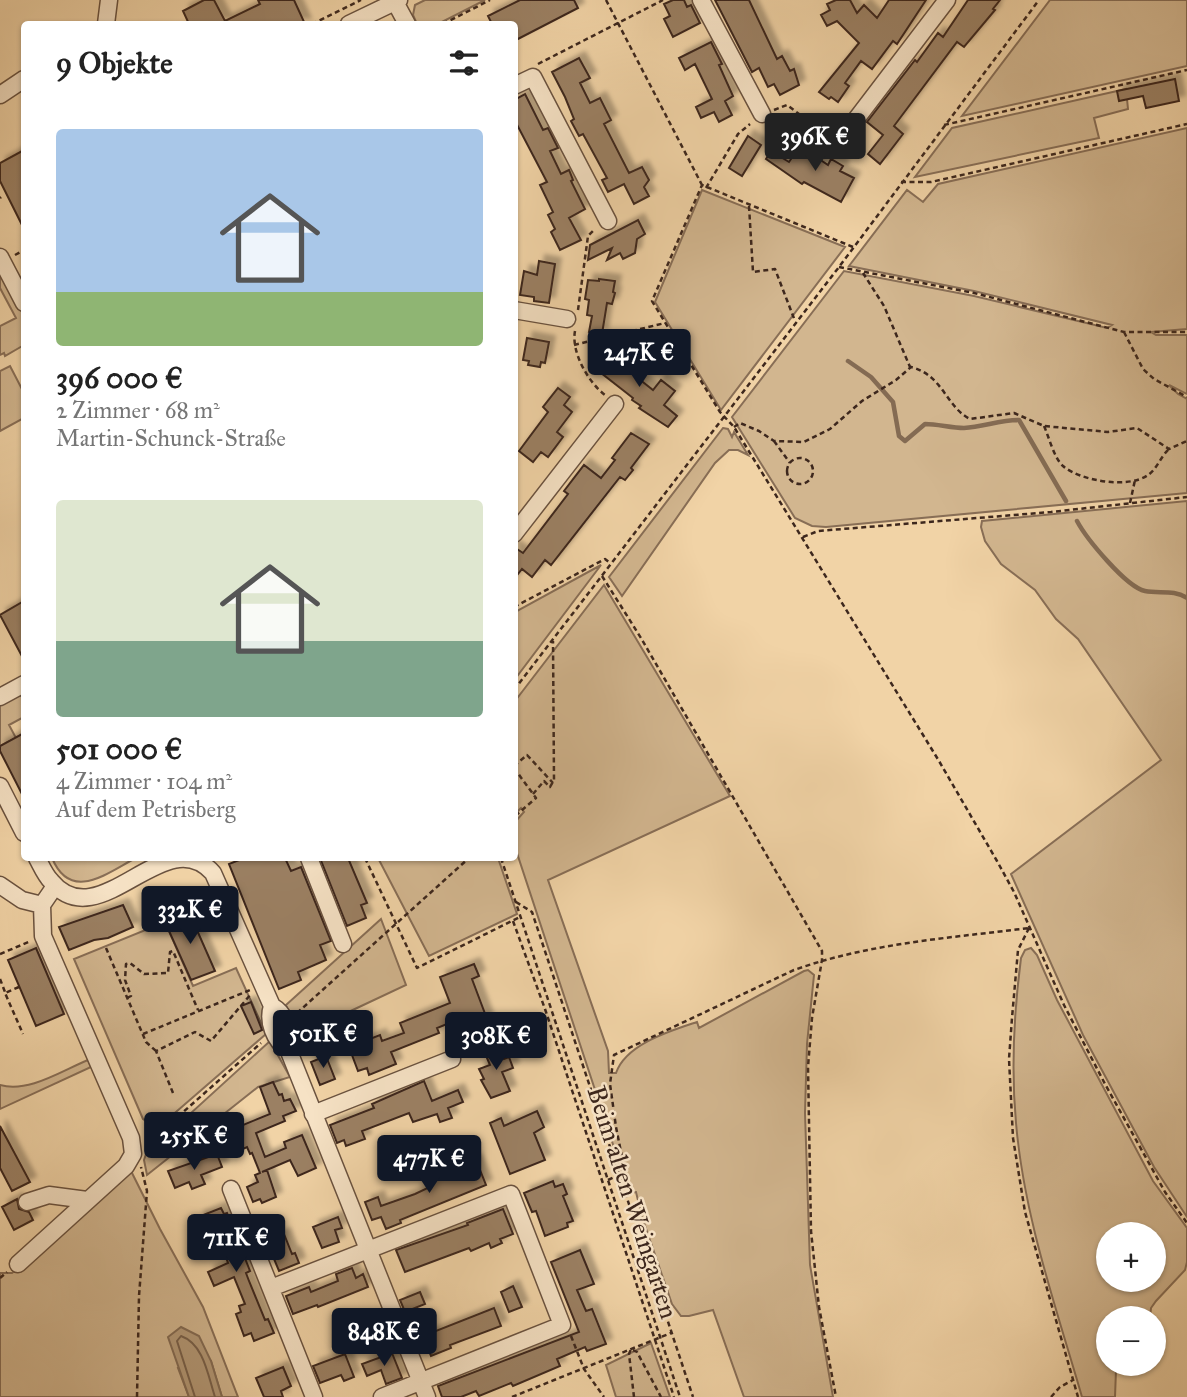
<!DOCTYPE html>
<html lang="de">
<meta charset="utf-8">
<style>
body{margin:0;font-family:"IM FELL Great Primer",serif;background:#f6f6f6;color:#222;height:100vh;display:flex;flex-direction:column;font-size:26px;white-space:nowrap}
*{box-sizing:border-box;margin:0}
p{font-size:23px;color:#767676}
.icon{flex:none;width:38px;height:38px;fill:none;stroke:currentColor;stroke-width:2;stroke-linecap:round;stroke-linejoin:round}
.map{position:relative;flex:1;overflow:hidden}
.panel{position:absolute;left:21px;top:21px;width:497px;height:840px;display:flex;flex-direction:column;background:#fff;border-radius:7px;box-shadow:0 2px 5px #0004}
.panel>*{flex:none}
.buttons{position:absolute;left:1096px;top:1222px;display:grid;gap:14px}
.buttons a{display:grid;place-items:center;width:70px;height:70px;border-radius:50%;background:#fff;box-shadow:0 2px 5px #0004;font-size:35px}
.price{position:absolute;translate:-50% -60px;padding:0 16px;border-radius:7px;background:#111827;color:#fff;font-size:23px;line-height:46px;filter:drop-shadow(0 2px 4px #0008)}
.price::after{content:'';position:absolute;left:50%;top:42px;width:21px;height:16px;margin-left:-10px;background:inherit;clip-path:polygon(0 0,100% 0,50% 100%)}
.price.on{background:#222;color:#fff}
ul{padding:0;list-style:none}
li{display:grid;align-content:center;gap:14px;height:371px;padding:0 35px}
li span{display:grid;place-items:center;height:217px;border-radius:7px;color:#555}
li>.icon{margin-inline-start:auto}
span .icon{width:126px;height:126px;fill:#fffc;stroke-width:1}
li b{font-size:30px}
h2{display:flex;justify-content:space-between;align-items:center;height:84px;padding:0 35px;font-size:30px}
.map>svg:first-child{display:block}
</style>
<div class="map">
<svg width="1187" height="1397" viewBox="0 0 1187 1397">
<defs>
<filter id="shadow"><feDropShadow dx="6" dy="-6" stdDeviation="2" flood-color="#0004"/></filter>
</defs>
<rect width="100%" height="100%" fill="#f1d3a6"/>
<filter id="stains"><feTurbulence type="fractalNoise" baseFrequency=".00286" numOctaves="4"/><feColorMatrix values="0 0 0 0 .2 0 0 0 0 .09 0 0 0 0 .02 0 0 0 .5 -.17"/></filter>
<radialGradient id="worn" r=".72"><stop offset=".6" stop-color="#630" stop-opacity="0"/><stop offset="1" stop-color="#630" stop-opacity=".3"/></radialGradient>
<path fill="#d2b68f" stroke="#886e56" stroke-width="2" fill-rule="evenodd" d="M425,0H485L438,24H417L413,15L415,5Z
M1050,0H1187V66L962,116Z
M1126,89L1128,109L1094,118L1099,138L915,177L952,128Z
M1187,128V329L1151,332L1156,335H1187V394L1169,385L1178,394L1187,399V493L826,527L812,526L795,518L732,417L844,271L974,296L1107,328L1112,325L974,291L849,266L907,190L923,202L938,184Z
M702,190L845,247L721,410L655,302Z
M0,275L7,281L24,315V345L5,356L4,353L0,355V326L16,318L0,288Z
M10,366L24,393V418L0,431V371Z
M723,428L728,429L732,437L734,432L748,455L738,450H729L715,463L622,596L609,577Z
M1187,501V1217L1154,1167L1083,1035L1011,874L1161,760L1078,639L1056,619L1035,590L1001,564L985,541L981,527L982,521Z
M601,565L515,679V612Z
M604,585L730,796L548,880L608,1051L609,1073H616C626,1044 670,1031 697,1022L699,1028L804,971L808,970L814,975L807,1044L805,1113L810,1265L833,1397H744L713,1310L689,1316H681L672,1304L642,1217L636,1192L629,1193L515,847V822L524,812L521,808L515,814V701Z
M19,695L24,698V717L9,725L16,738L0,746V703Z
M52,858H136C107,873 71,903 52,858Z
M378,858H498L517,914L429,956Z
M381,919L406,985L340,1016L300,1040L286,1005Z
M165,922L193,986L236,968L266,1034L169,1118C160,1125 153,1127 143,1119L74,959Z
M1031,948L1037,955L1057,1000L1153,1181L1187,1228V1262L1185,1270L1156,1301L1151,1308L1150,1318H1108V1363H1119L1116,1370L1115,1397H1082C1056,1307 1024,1217 1016,1123C1011,1069 1014,1012 1021,958L1025,950ZM1108,1234H1153V1279H1108Z
M270,1041L290,1077L258,1087L147,1175L144,1160L146,1154Z
M88,1060L91,1067L0,1109V1085C29,1093 61,1071 88,1060Z
M131,1171L160,1229L203,1307L238,1397H222L211,1361L178,1368L189,1397H0V1273H12Z
M651,1343L670,1397H616L606,1365Z"/>
<path fill="#b49977" stroke="#846b53" stroke-width="2" d="M181,1327L199,1336L211,1361L222,1397H189L168,1337Z"/>
<g fill="none" stroke-linecap="round" stroke-linejoin="round">
<path stroke="#78604a" stroke-width="2" d="M195,1397L177,1341L181,1336C204,1344 208,1376 215,1397"/>
<path stroke="#846b53" stroke-width="4.5" d="M848,361L871,377L893,402L899,436L905,441L925,424C938,424 951,428 964,428C983,427 1000,420 1019,420L1066,501
M1077,521C1086,538 1126,587 1145,591C1159,594 1174,589 1187,598"/>
</g>
<path fill="#9b8064" stroke="#3d271d" stroke-width="2" filter="url(#shadow)" d="M204,0H214L225,21L260,4L258,0H294L305,24H189L183,11Z
M520,0H574L578,8L514,41V24H492L488,16Z
M673,0H684L687,7L691,5L700,23L673,37L664,19L670,16L664,4Z
M715,0H749L777,59L782,56L790,71L794,69L799,85L780,95L774,84L768,87L759,68L752,72Z
M836,0H850L857,13L864,5L877,18L889,0H926L897,44L893,41L872,69L861,61L845,83L849,86L838,102L831,97L829,99L819,92L859,43L837,21L827,26L821,15L830,10L827,4Z
M968,0H1000L993,9L995,10L964,47L957,42L894,126L903,134L880,164L868,154L883,135L867,122L915,60L917,62L938,33L943,37Z
M711,42L722,64L719,65L733,96L725,101L732,115L719,122L714,112L701,118L696,107L712,99L695,64L685,70L679,58Z
M579,58L590,78L580,83L590,103L600,98L611,120L604,124L629,173L642,167L649,180L644,187L649,196L634,204L624,184L608,192L602,180L607,178L583,134L579,136L571,121L574,119L565,97L552,72Z
M1175,79L1179,101L1146,108L1143,96L1119,101L1117,91Z
M525,94L543,130L548,128L558,148L550,151L561,174L569,170L573,180L571,181L585,209L569,218L581,240L560,250L551,232L555,229L548,215L553,212L540,185L547,182L514,119V100Z
M748,136L761,145L742,176L729,168Z
M800,146L828,165L831,159L843,166L840,171L854,178L841,202L804,182L802,184L766,159L771,151L789,162Z
M24,150V229L0,181V163Z
M638,220L645,234L637,239L635,253L623,259L620,253L607,260L612,248L588,260L590,245Z
M539,261L555,264L549,303L534,301V297L520,295L524,271L537,275Z
M599,279L615,281L613,292L615,293L612,304L607,303L602,334L589,332L592,316L587,315L589,300L585,299L588,280L599,281Z
M527,338L549,342L545,363L541,362L540,367L528,365L529,361L523,360Z
M610,351L632,368L629,371L653,390L661,380L675,391L664,405L677,416L668,427L639,408L641,406L632,400L633,398L596,369Z
M558,388L570,397L564,405L572,412L557,432L563,437L548,457L541,452L533,462L519,451L548,412L543,407Z
M631,433L649,444L631,468L633,470L625,480L620,477L551,565L545,560L532,577L522,569L514,579V547L523,553L568,494L564,491L584,465L601,478L615,460L612,458Z
M24,601V660L0,615Z
M24,733V798L0,751V746Z
M244,858H285L291,871L301,867L331,941L320,945L326,960L298,972L301,980L279,989L229,864Z
M320,858H348L367,903L361,905L366,918L347,926Z
M123,905L133,927L108,938L94,940L69,950L59,927Z
M189,912L215,971L191,980L165,922Z
M36,948L64,1014L36,1026L8,960Z
M474,964L479,976L472,979L487,1019L468,1027L464,1017L437,1028L439,1033L391,1052L396,1064L369,1075L367,1068L358,1071L349,1047L380,1035L382,1041L404,1033L400,1023L450,1003L440,977Z
M251,1002L262,1030L254,1034L241,1006Z
M498,1045L504,1059L509,1057L513,1068L502,1072L510,1091L491,1098L481,1080L484,1079L479,1069L490,1065L484,1051Z
M326,1056L335,1079L320,1085L311,1062Z
M424,1081L432,1101L458,1090L463,1102L448,1108L452,1118L440,1122L437,1114L413,1122L409,1113L362,1131L365,1139L346,1146L344,1140L337,1143L330,1125L374,1108L372,1104Z
M273,1082L279,1095L282,1094L284,1101L290,1099L296,1111L283,1116L285,1121L256,1133L265,1157L286,1148L284,1142L302,1135L316,1168L298,1176L290,1160L262,1172L267,1170L276,1197L262,1203L260,1199L253,1202L247,1187L258,1182L255,1175L260,1173L252,1153L250,1154L247,1147L232,1154L227,1140L241,1135L238,1127L270,1114L260,1087Z
M537,1111L544,1127L534,1133L545,1160L510,1174L490,1123L501,1118L504,1126Z
M0,1126L30,1182L12,1191L0,1168Z
M217,1154L222,1167L201,1175L205,1184L192,1189L189,1182L175,1188L168,1171Z
M476,1160L486,1185L400,1220L401,1223L386,1229L381,1217L372,1220L365,1202L378,1197L381,1206L415,1194L432,1186L431,1177L449,1175L447,1171Z
M553,1181L555,1187L563,1184L567,1194L563,1196L573,1221L567,1223L568,1227L545,1236L536,1211L532,1212L524,1193Z
M17,1199L19,1209L29,1212L33,1220L14,1230L2,1207Z
M221,1208L224,1214L227,1213L250,1271L246,1273L249,1281L265,1320L268,1319L274,1333L254,1341L251,1333L244,1336L236,1314L241,1312L239,1306L245,1304L234,1277L214,1286L208,1272L228,1263L216,1230L205,1234L198,1217Z
M503,1209L513,1234L500,1239L502,1243L491,1248L489,1243L471,1251L469,1248L405,1272L396,1250L468,1225L467,1223Z
M338,1217L342,1228L335,1230L339,1242L322,1248L313,1227Z
M284,1234L292,1254L295,1253L299,1263L279,1271L267,1242Z
M580,1250L594,1284L577,1290L586,1311L592,1309L606,1344L587,1351L585,1347L557,1359L560,1366L513,1386L511,1383L479,1396L476,1391L461,1397H442L438,1386L579,1332L551,1262Z
M352,1268L356,1278L363,1274L368,1287L318,1307L317,1305L293,1314L286,1296L309,1287L311,1292L338,1281L336,1274Z
M513,1286L522,1307L509,1312L501,1292Z
M420,1292L425,1304L405,1312L400,1300Z
M494,1308L501,1326L450,1345L451,1348L431,1356L423,1336Z
M392,1353L402,1378L386,1384L381,1370L367,1376L362,1364Z
M345,1354L354,1377L344,1381L341,1375L320,1383L313,1366Z
M283,1367L291,1386L281,1391L283,1397H264L256,1378Z"/>
<g fill="none" stroke-linecap="round" stroke-linejoin="round">
<defs>
<path id="minor" d="M394,0L407,24
M701,0L762,114
M106,24L109,0
M349,24L399,0
M514,86L533,77L608,221
M0,95L24,79
M838,143L947,0
M0,257L24,303
M514,310L567,319
M514,534L615,404
M0,697L24,684
M0,786L24,833
M37,858C41,865 45,875 51,881C99,940 165,819 213,873L272,1006C286,1014 293,1033 288,1049L427,1397
M309,858L343,944
M0,885L22,900L42,905
M272,1006C267,1021 274,1041 288,1049
M313,1114L452,1059
M231,1189L314,1397
M27,1202L49,1195L87,1200
M18,1264L126,1166L133,1154L131,1138L43,936L42,905L55,886
M271,1288L511,1194L562,1325L382,1397"/>
</defs>
<use href="#minor" stroke="#6a523f" stroke-width="19"/>
<path stroke="#3d271d" stroke-width="2.5" stroke-dasharray="5 3.5" stroke-linecap="butt" d="M606,0L702,185
M312,24L361,0
M443,24L490,0
M538,64L663,0
M774,110L787,105L827,135
M944,125L1187,70
M901,182H931L1187,124
M706,188L738,134L750,124
M0,198L1,197
M749,206L753,272L775,269L795,321
M853,247L702,185L652,301L720,412L734,427L939,761L997,861L1014,892L1064,1005L1105,1084L1165,1192L1187,1223
M15,255L24,250
M839,267L974,293L1124,332H1187
M863,273L884,306L910,367
M578,310L588,236L595,229
M575,331C571,352 588,382 605,395
M1124,332L1143,369L1154,379L1187,397
M574,345L665,323
M1044,426C1049,437 1054,458 1063,466C1080,481 1129,489 1148,475C1157,469 1161,456 1169,449
M734,427L740,423L759,431L774,441L804,442L830,429L862,401L896,380L911,367C943,375 946,407 970,419L1014,413L1044,426L1108,432L1137,428L1169,449L1187,441
M774,441L790,463
M787 471a13 13 0 1 1 26 0a13 13 0 1 1-26 0Z
M1130,503L1135,480
M803,537L818,531L1051,512L1187,497
M602,576L641,638L822,951V960L812,1018L808,1067L811,1231L819,1307L836,1397
M514,607L605,559L610,563
M514,690L839,267L1039,0
M514,766L527,755L553,783
M514,768L536,798L514,817
M533,794L544,781L550,787L554,780L553,641
M365,858L417,968L520,917
M501,858L680,1397
M516,902L532,912L693,1397
M513,921L545,1009L674,1397
M1029,928L1018,950L1012,1018L1009,1059L1013,1138L1025,1212L1078,1397
M106,948L146,1042L156,1051
M0,954L31,941
M0,979L5,992
M19,987L5,993L23,1034
M127,998L131,996L125,980L126,964L130,963L144,974L168,973L170,952L173,951L198,1010
M297,1013L469,858
M143,1034L250,990
M173,1093L156,1051L195,1032L211,1041L251,994
M146,1145L261,1043
M608,1180L625,1172L616,1127L610,1084L614,1055L794,970C870,943 950,938 1029,928
M0,1278L7,1272
M571,1336L584,1369L604,1397
M137,1397L139,1296L147,1191L141,1167
M512,1397L671,1333
M634,1397L629,1354L631,1349L637,1352L661,1397
M1051,1397L1060,1387L1073,1380"/>
<use href="#minor" stroke="#f6e2c5" stroke-width="16"/>
</g>
<g text-anchor="middle" stroke-width="5" stroke-linejoin="round" paint-order="stroke">
<g font-size="26" fill="#3d271d" stroke="#f6e2c5">
<text transform="translate(633 1202) rotate(72)" y="9">Beim alten Weingarten</text>
</g>
</g>
<rect width="100%" height="100%" filter="url(#stains)"/>
<rect width="100%" height="100%" fill="url(#worn)"/>
</svg>
<div class="buttons">
<a>+</a>
<a>−</a>
</div>
<b class="price on" style="left:815px;top:173px">396K €</b>
<b class="price" style="left:639px;top:389px">247K €</b>
<b class="price" style="left:190px;top:946px">332K €</b>
<b class="price" style="left:323px;top:1070px">501K €</b>
<b class="price" style="left:496px;top:1072px">308K €</b>
<b class="price" style="left:194px;top:1172px">255K €</b>
<b class="price" style="left:429px;top:1195px">477K €</b>
<b class="price" style="left:236px;top:1274px">711K €</b>
<b class="price" style="left:384px;top:1368px">848K €</b>
<section class="panel">
<h2>9 Objekte<svg class="icon" aria-label="filters" viewBox="0 0 24 24"><path d="M4 7h16M4 17h16"/><circle cx="9" cy="7" r="2"/><circle cx="15" cy="17" r="2"/></svg></h2>
<ul>
<li><span style="background:linear-gradient(#a9c7e8 75%,#8fb573 0)"><svg class="icon" aria-label="home" viewBox="0 0 24 24"><path d="M3 11l9-7 9 7M6 9v11h12V9"/></svg></span><div><b>396 000 €</b><p>2 Zimmer · 68 m²</p><p>Martin-Schunck-Straße</p></div></li>
<li><span style="background:linear-gradient(#dfe7d0 65%,#7fa58c 0)"><svg class="icon" aria-label="home" viewBox="0 0 24 24"><path d="M3 11l9-7 9 7M6 9v11h12V9"/></svg></span><div><b>501 000 €</b><p>4 Zimmer · 104 m²</p><p>Auf dem Petrisberg</p></div></li>
</ul>
</section>
</div>
